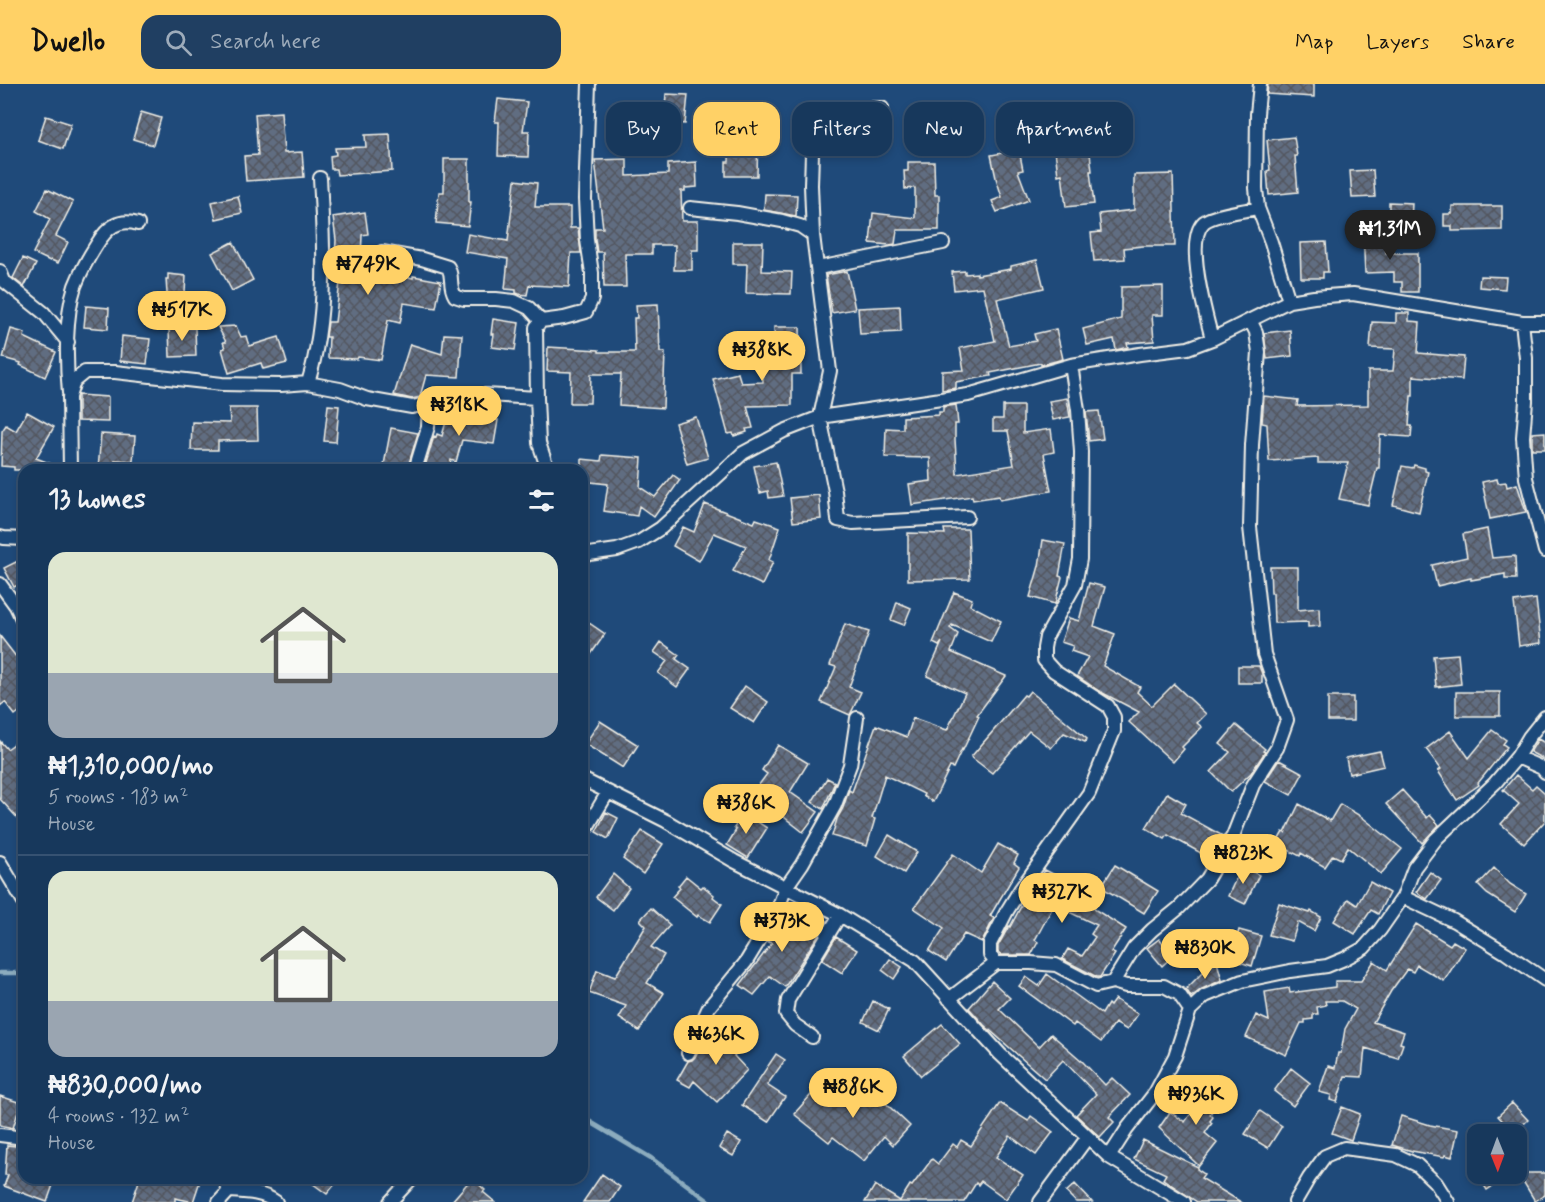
<!DOCTYPE html>
<meta charset="utf-8">
<style>
body{margin:0;font-family:Mynerve,sans-serif;background:#203f62;color:#f1f3f6;height:100vh;display:flex;flex-direction:column;font-size:22px;white-space:nowrap}
*{box-sizing:border-box;margin:0}
p{font-size:20px;color:#9eacbb}
.icon{flex:none;width:33px;height:33px;fill:none;stroke:currentColor;stroke-width:2;stroke-linecap:round;stroke-linejoin:round}
.map{position:relative;flex:1;overflow:hidden}
.drawer{position:absolute;left:18px;top:380px;width:570px;height:720px;display:flex;flex-direction:column;background:#17385c;border-radius:18px;box-shadow:0 3px 9px #0003,0 0 0 2px #365272}
.drawer>*{flex:none}
.hud{position:absolute;left:606px;top:18px;width:570px;height:54px;display:flex;gap:12px}
.needle{width:39px;rotate:179deg}
.buttons{position:absolute;left:1467px;top:1040px;display:grid;gap:12px}
.buttons a{display:grid;place-items:center;width:60px;height:60px;border-radius:12px;background:#17385c;box-shadow:0 3px 9px #0003,0 0 0 2px #365272;font-size:30px}
.price{position:absolute;translate:-50% -51px;padding:0 14px;border-radius:21px;background:#ffd166;color:#111;font-size:20px;line-height:39px;filter:drop-shadow(0 2px 3px #0008)}
.price::after{content:'';position:absolute;left:50%;top:36px;width:18px;height:14px;margin-left:-9px;background:inherit;clip-path:polygon(0 0,100% 0,50% 100%)}
.price.on{background:#222;color:#fff}
ul{padding:0;list-style:none}
li{display:grid;align-content:center;gap:12px;height:318px;padding:0 30px}
li+li{border-top:2px solid #365272}
li span{display:grid;place-items:center;height:186px;border-radius:18px;color:#555}
li>.icon{margin-inline-start:auto}
span .icon{width:108px;height:108px;fill:#fffc;stroke-width:1}
li b{font-size:26px}
h2{display:flex;justify-content:space-between;align-items:center;height:72px;padding:0 30px;font-size:26px}
.tag{padding:0 21px;border-radius:18px;background:#17385c;box-shadow:0 3px 9px #0003,0 0 0 2px #365272;font-size:21px;line-height:54px}
.tag.on{background:#ffd166;color:#111}
header{display:flex;align-items:center;gap:36px;box-sizing:border-box;height:84px;padding:0 30px;background:#ffd166;color:#111}
header strong{font-size:28px}
nav{display:flex;gap:33px;margin-inline-start:auto;font-size:21px}
.search{width:420px;height:54px;background:#203f62;display:flex;align-items:center;gap:15px;box-sizing:border-box;padding:0 21px;border-radius:18px;color:#9eacbb;font-size:22px}
.map>svg:first-child{display:block}
</style>
<header>
<strong>Dwello</strong>
<div class="search"><svg class="icon" aria-label="search" viewBox="0 0 24 24"><circle cx="10" cy="10" r="6"/><path d="M15 15l6 6"/></svg>Search here</div>
<nav><a>Map</a><a>Layers</a><a>Share</a></nav>
</header>
<div class="map">
<svg width="1545" height="1118" viewBox="0 0 1545 1118">
<defs>
<pattern id="building-cross-hatch" width="8" height="8" patternUnits="userSpaceOnUse" patternTransform="scale(1.5)"><rect width="8" height="8" fill="#616d81"/><path d="M0 0l8 8M0 8l8-8" fill="none" stroke="#53575e"/></pattern>
</defs>
<rect width="100%" height="100%" fill="#1f4a7a"/>
<filter id="ink" filterUnits="userSpaceOnUse"><feTurbulence type="fractalNoise" baseFrequency=".0167" numOctaves="2"/><feDisplacementMap in="SourceGraphic" scale="12" xChannelSelector="R" yChannelSelector="G"/><feConvolveMatrix kernelMatrix="1 2 1 2 8 2 1 2 1" color-interpolation-filters="sRGB"/></filter>
<g filter="url(#ink)">
<g fill="none" stroke-linecap="round" stroke-linejoin="round">
<path stroke="#8cacbe" stroke-width="4.5" d="M0,889H24
M582,1033L651,1074L710,1118"/>
</g>
<path fill="url(#building-cross-hatch)" stroke="#f4f1e8" stroke-width="1.5" d="M1268,0H1314V13L1267,10Z
M666,10L688,11L685,40L661,38V46L632,45V22L665,23Z
M498,15L527,18L523,47H529L528,73L498,72L499,38H495Z
M1085,25L1092,87H1090L1094,120L1066,123L1062,90L1058,91L1055,66L1063,65L1060,28Z
M141,28L161,34L153,61L133,55Z
M281,28L284,69L302,68L304,93L246,97L244,72L258,71L255,30Z
M46,32L71,40L63,65L38,56Z
M390,50L392,87L337,91L336,85H331L330,72L336,71L335,64L366,63L365,51Z
M730,50H758L757,92H726V78H729Z
M829,51L853,52L854,65L830,67Z
M1294,53L1297,72H1295L1298,108L1269,111L1267,87L1270,86L1267,56Z
M1019,66L1023,86L1018,87L1029,116L997,128L992,117L1002,113L996,94L991,71Z
M444,75H469V118H471L468,142L436,139L439,108H444Z
M627,75V92L668,90V80L696,78L697,103L685,104V107H681L682,137H698V166H692V186H674L675,161H652V170H625L626,203H604L603,168H597L595,155V144H603L595,76Z
M908,78H934L935,111H939V146H897L895,160L889,161L870,159L873,129L915,134V104L905,105L904,87H908Z
M1373,86L1375,113L1352,114L1350,87Z
M1173,90L1175,162H1143L1124,164L1125,175L1094,177L1091,149L1101,148L1099,130L1134,126V91Z
M515,96L537,99L535,123H570V144H578L581,169H571L569,203L529,201L527,211L519,210L516,209V206L505,205L508,175L465,168L468,150L508,157Z
M47,105L73,118L56,152L68,158L58,179L51,176L50,177L33,169L50,135L36,127Z
M765,110L797,111L796,132L764,126Z
M238,112L242,129L216,135L212,118Z
M1389,118L1412,119L1411,139L1389,138Z
M1452,122H1502V146L1452,147V142H1444V130H1452Z
M365,128L368,150L362,151L361,175L370,176L369,186L413,194V192L441,197L436,224L404,219L400,239L388,236L381,276L358,273L357,275L328,274L329,253H326L328,238H335L340,198H336L337,173H335L336,156L333,133Z
M1385,147L1386,169H1418V208H1402V198H1394V188L1365,189L1363,148Z
M233,158L253,196L232,207L212,169Z
M733,158H763L762,187L792,188L791,210L746,209L747,180H733Z
M1326,158L1328,188H1323V194H1301L1300,159Z
M23,174L36,180L24,203L13,194Z
M1037,176L1044,204L997,215L1009,262L1036,257L1034,250L1056,245L1063,275L1041,281V279L990,289L991,292L956,298V304L942,306V287L964,286L960,264L995,257L983,203L954,206L952,188L965,187V190L977,189V191L1011,185V182Z
M847,187L855,225L832,229L826,191Z
M168,190L186,192L184,225L168,224L166,195H168Z
M1480,192L1506,193L1505,205L1479,203Z
M1163,202V231H1152L1154,257L1127,259L1128,263L1116,266L1114,255L1087,261L1083,245L1121,235V203Z
M658,220L660,268H665L663,324L619,321L621,290H591L590,319H570L571,288L547,287L548,263L599,266V268H635L634,234H637L636,221Z
M86,222L109,224L108,245L84,243Z
M900,222L901,248L860,250L858,224Z
M1396,229H1409V237L1420,238L1418,269L1464,273L1462,296L1413,292V312H1411L1409,342H1412L1411,353L1380,351L1379,384H1377L1368,421L1339,415L1348,379H1318V374L1269,377L1267,340L1262,339L1264,312L1298,316L1297,322L1368,321V287H1393L1395,265L1370,264L1372,238L1396,239Z
M493,235L519,239L515,266L492,263L494,250H491Z
M236,242L241,253L246,252L249,262L279,253L287,279L263,285L261,279L229,289L222,265L225,264L223,258H226L218,243Z
M774,243H800L801,290H792V321L747,322L753,344L746,345L747,348L734,352L733,349L728,350L713,295L738,289L741,299L763,298L762,264L775,263Z
M195,244L196,272L170,273L169,245Z
M11,245L25,249L24,253L56,268L45,293L20,281L21,279L3,274Z
M1290,246L1292,272L1267,275L1264,249Z
M444,250L462,251L459,293L426,291L420,313L412,315L394,311L410,260L442,270Z
M122,252L150,255L147,280L120,277Z
M78,311L108,313V338L78,337Z
M1067,314L1070,333L1053,336L1049,317Z
M328,321L339,322L336,358L324,357Z
M460,321H472L470,332L498,336L494,360L462,356L456,378L451,376L449,386H424L434,352L436,353L437,350L442,352L450,323L459,324Z
M956,321L958,340H955V355L957,390L1014,381L1008,347H993V335H1003V322H1023V349L1051,345L1054,368L1044,370L1051,407L1000,416L999,412L973,416L972,412L912,421L909,400L931,397L930,374L885,373L886,344L903,345V333L939,331V328H943V323Z
M229,324H257L258,356L218,357V366H191L192,338L230,339Z
M1099,327L1103,355L1089,357L1086,328Z
M27,328L54,343L36,374L62,384V386H14V383L1,382L2,347L6,341L16,347Z
M696,333L708,374L687,380L675,339Z
M391,344L418,349L407,386H383Z
M1545,348V365H1532V349Z
M101,350L135,352L133,377L115,376L116,386H98Z
M602,371L642,374L640,403L655,413L673,391L680,396L654,433L639,422L637,432L604,427L608,400L582,397V375L601,377Z
M776,378L783,412L769,414L768,407L760,409L754,382Z
M1414,381L1425,384V387L1428,388L1419,428L1393,421L1402,382L1413,384Z
M1497,395L1498,399L1506,398L1507,403L1517,400L1526,428L1490,435L1482,398Z
M819,411L821,435L793,438L790,414Z
M705,420L754,439L756,435L780,443L769,476L773,478L762,501L733,487L746,462L714,449L699,477L673,462L683,443L694,448Z
M944,445H968L970,495L908,496V449L945,450Z
M1487,445L1492,474L1515,472L1516,495H1505V490L1471,496V494L1437,502L1432,481L1467,473L1463,450Z
M1043,456L1065,460L1059,492L1062,493L1055,520L1030,513L1039,482Z
M24,474V498L14,503L4,484Z
M1270,483H1298V526L1319,524L1320,542L1308,543V538L1274,539L1273,509H1271Z
M1089,499L1105,503L1094,542L1115,550L1103,582L1140,603L1137,608L1152,622L1174,600L1206,630L1197,639L1202,643L1182,663L1184,665L1173,678L1129,638L1139,628L1099,607L1077,592L1088,573L1071,567L1073,562L1061,558L1069,534L1079,537Z
M954,508L972,515L970,521L1001,537L991,558L952,541L950,544L958,550L951,568L1006,592L977,631L979,632L963,666L962,665L953,684L950,683L933,718L923,712L924,710L885,691L872,734L875,735L867,762L832,752L837,735L843,724L849,706L852,708L876,641L907,653L913,634L947,646L965,609L927,592L942,558L939,562L933,559Z
M1536,515L1541,559L1519,562L1514,518Z
M897,518L911,524L904,541L891,536Z
M582,534L605,550L582,583Z
M845,540L869,548L849,603L861,608L850,631L821,618L836,583L830,581Z
M0,552L24,583V624L15,631L5,618L0,622Z
M661,558L679,571L676,575L690,585L677,603L658,589L667,577L654,568Z
M1458,570L1461,600L1436,603L1433,572Z
M1238,582H1259L1262,590V599H1238Z
M745,602L768,618L754,639L730,624Z
M1030,607L1087,655L1085,658L1064,649L1051,664L1029,647L992,689L971,673L1024,611L1026,612Z
M1456,608H1500V632H1456Z
M1328,613H1353V637H1328Z
M600,637L638,661L623,684L585,660Z
M1236,641L1265,665L1263,667L1265,668L1251,689L1231,708L1211,688L1230,668L1220,660Z
M1492,646L1506,656L1503,660L1507,663L1478,699L1479,701L1457,716L1438,687L1441,685L1426,665L1450,647L1469,674Z
M24,653V741L0,715V657L7,665Z
M1538,655L1545,659V676L1530,668Z
M778,661L808,679L790,708L818,728L803,748L756,711L758,708L755,706L767,690L762,686Z
M1380,667L1384,682L1349,690L1346,674Z
M1279,676L1303,689L1291,711L1265,697Z
M1516,691L1532,705L1536,701L1545,709V737L1524,760L1501,740L1519,720L1503,706Z
M827,694L835,698L823,725L812,718Z
M1402,706L1427,734L1430,731L1439,741L1422,759L1386,720Z
M1167,709L1186,720L1181,729L1223,752L1210,774L1168,751L1165,755L1146,744Z
M1299,720L1330,737L1340,720L1362,733L1402,765L1381,790L1348,763L1341,775L1333,771L1325,783L1301,769L1300,772L1276,760L1283,748L1285,749Z
M741,727L767,744L748,774L727,761L736,746L734,744L737,739L734,737Z
M606,728L618,734L608,755L596,748Z
M642,747L663,760L643,790L623,775Z
M889,751L917,768L904,789L877,772Z
M998,760L1018,771L1014,779L1019,783L990,832L994,834L982,858L964,850L946,878L929,867L944,844L914,824L953,770L981,789Z
M1115,781L1158,807L1144,829L1101,803Z
M1242,782L1259,791L1245,820L1228,812Z
M1494,784L1510,800L1526,810L1515,828L1487,810L1478,801Z
M1045,786L1065,796L1064,798L1099,815L1094,825L1126,845L1111,868L1115,870L1100,893H1097L1062,875L1068,865L1082,872L1095,853L1091,850L1097,841L1054,821L1035,856L1038,858L1031,871H1002L998,868V862L1009,842L1010,843L1031,804L1036,797L1038,799Z
M1430,788L1441,796L1427,815L1416,808Z
M613,790L629,804L613,826L596,813Z
M686,792L701,804L703,802L714,811L713,813L722,820L710,838L698,831L697,833L672,813L680,804L678,802Z
M1370,798L1389,809L1378,830L1371,826L1355,850L1334,837L1348,815L1357,821Z
M1279,819L1310,829L1311,827L1321,833L1314,847L1298,838L1292,857L1269,851Z
M788,821L799,828L794,837L819,850L785,903L770,892L754,911L740,901L772,859L768,858L784,831Z
M651,824L670,841L651,863L664,871L647,899L664,909L639,947L619,934L626,922L589,909L597,886L615,893L646,842L640,836Z
M1416,840L1450,861L1453,857L1465,864L1444,897L1417,881L1413,888L1407,885L1391,907L1373,938L1404,948L1400,959L1403,960L1398,974L1365,964L1362,993L1345,992L1337,1018L1330,1016L1331,1011L1319,1008L1328,982L1335,984L1338,969H1341L1345,945L1356,925L1342,917H1325L1326,921L1317,923L1318,930H1313V935L1305,936V939H1301L1286,971L1246,953L1256,931L1269,937L1265,908L1289,904L1290,909L1335,903V897H1361L1374,877L1387,886Z
M1239,846L1261,852L1252,882L1230,875Z
M836,853L857,866L842,889L822,876Z
M1159,855L1173,872L1162,882L1147,864Z
M890,875L902,883L894,895L882,886Z
M1217,878L1222,896L1202,905L1191,913L1186,905L1203,888Z
M1047,890L1102,930L1108,920L1110,922L1115,915L1138,930L1127,946L1115,939L1101,958L1075,939L1073,942L1019,902L1026,893L1039,902Z
M992,897L1010,914L999,925L1039,963L1051,950L1082,977L1105,1001L1112,994L1130,1011L1109,1033L1114,1038L1100,1053L1076,1031L1096,1010L1063,976L1045,995L984,941L969,924Z
M873,917L889,925L879,946L863,938Z
M743,940L753,947L734,972L747,986L717,1018L694,997L690,1003L677,996L688,977L692,976L695,973L706,952L725,964Z
M942,940L960,960L921,992L904,972Z
M776,970L785,976L767,1001L785,1013L768,1038L742,1021Z
M1291,984L1310,999L1293,1022L1274,1007Z
M1215,995L1228,1004L1210,1030L1213,1033L1210,1037L1212,1039L1205,1049L1217,1059L1199,1082L1159,1044L1170,1028L1185,1038Z
M861,996L878,1008L876,1010L910,1042L893,1061L884,1052L864,1077L833,1053L829,1058L794,1030L819,1002L842,1021Z
M0,1012L21,1019L13,1044L0,1041Z
M1000,1019L1028,1037L1031,1032L1053,1048L1036,1071L1010,1052L996,1073L1023,1091L1006,1115L981,1097L978,1101L976,1099L964,1118H865L875,1101L900,1117L910,1101L912,1102L932,1075L938,1080L953,1060L957,1063L961,1056L971,1062Z
M1512,1019L1528,1036L1514,1049L1498,1032Z
M1342,1023L1360,1030L1351,1056L1332,1049Z
M1260,1027L1282,1042L1268,1064L1245,1050Z
M1401,1032L1430,1041L1458,1046L1452,1073L1445,1071L1444,1073L1412,1067L1392,1061Z
M727,1050L741,1058L733,1072L719,1064Z
M1143,1056L1198,1083L1197,1085L1204,1090L1201,1094L1241,1118H1197L1163,1095L1166,1090L1134,1075Z
M7,1061L24,1063V1094H33L53,1101L47,1118L4,1102L8,1091H5Z
M1476,1089H1513L1487,1106Z
M1518,1089H1545V1111L1535,1117Z
M602,1090L620,1103L610,1118H583Z
M140,1094H190L200,1097L193,1118L175,1114V1118H132Z
M305,1094H340L327,1110Z
M472,1094L485,1106L483,1108L495,1118H451Z
M1075,1100L1092,1118H1076L1066,1108Z"/>
<g fill="none" stroke-linecap="round" stroke-linejoin="round">
<defs>
<path id="street" d="M1260,0L1257,30L1256,104L1258,124L1271,158L1289,217
M882,24L851,25L821,31L813,38L811,101L813,151L830,287L820,333L835,407L838,436L853,439L967,433
M690,124L737,129L782,137L800,142L813,151
M382,168L422,175L448,183C454,195 448,200 455,212L464,215H496L514,217L529,224L541,237
M818,184L943,159
M0,187L4,197L44,229L68,258
M1522,238L1526,274V317L1523,353L1526,394L1545,467
M1212,255C1206,231 1184,156 1204,138C1212,131 1246,126 1258,124
M308,299C328,233 324,162 320,94
M69,309C66,278 65,232 75,202C81,187 88,174 97,160C107,144 118,134 138,140
M70,386L69,313L74,297L85,288H115L222,300L281,301L308,299L340,305L367,315L412,323L459,313L486,311L537,314
M415,386L428,343L429,319
M549,386L545,377L539,359L537,314L536,243L541,237L564,234L586,228L592,215V189L587,156L585,115L589,0
M0,453L4,454L24,455
M582,471L617,466L639,458L661,444L743,369L784,347L820,333L968,311L1071,281L1140,270L1188,264L1212,255L1289,217L1314,213L1353,210L1522,238H1545
M0,500L16,522L24,539
M1517,673L1542,684L1545,688
M582,695L666,737L734,777L840,831L915,877L1000,970L1109,1073L1184,1118
M582,752L608,708
M0,778L24,818
M1403,813L1454,837L1506,869L1545,896
M996,879L990,871V860L1007,827L1020,806L1089,709L1114,647V633L1108,622L1054,587L1044,576V564L1046,553L1075,501L1080,475L1081,368L1078,326L1071,281
M1113,898L1134,864L1152,846L1179,824L1207,795L1233,752L1253,701L1277,664L1287,636L1264,570L1250,443L1252,361L1259,268L1256,248L1250,236
M949,915L996,879H1031L1056,881L1096,902L1113,898L1126,902H1164L1179,910L1190,926
M812,953L795,941L786,930L788,916L840,831
M688,969L709,923L746,878L777,827L786,803L802,780L835,721L850,681L857,634
M0,1051L24,1054
M1109,1073L1127,1045L1155,1009L1175,972L1190,926L1205,912L1242,897L1290,887L1327,882L1344,875L1364,864L1380,846L1403,813L1414,784L1436,755L1495,699L1517,673L1529,653L1545,633
M224,1094L229,1107C245,1108 263,1108 276,1118
M219,1118L229,1107L236,1094
M390,1118L412,1094
M1040,1118L1087,1054
M1295,1118L1309,1094L1325,1072L1344,1064L1396,1071L1417,1081L1436,1099L1448,1118"/>
</defs>
<use href="#street" stroke="#f4f1e8" stroke-width="16"/>
<use href="#street" stroke="#1f4a7a" stroke-width="12"/>
</g>
</g>
</svg>
<div class="buttons">
<a><svg class="needle" viewBox="-14 -14 28 28"><path d="M0-13l5 13h-10z" fill="#e53935"/><path d="M0 13l5-13h-10z" fill="#9eacbb"/></svg></a>
</div>
<b class="price on" style="left:1390px;top:177px">₦1.31M</b>
<b class="price" style="left:368px;top:212px">₦749K</b>
<b class="price" style="left:182px;top:258px">₦517K</b>
<b class="price" style="left:762px;top:298px">₦388K</b>
<b class="price" style="left:459px;top:353px">₦318K</b>
<b class="price" style="left:746px;top:751px">₦386K</b>
<b class="price" style="left:1243px;top:801px">₦823K</b>
<b class="price" style="left:1062px;top:840px">₦327K</b>
<b class="price" style="left:782px;top:869px">₦373K</b>
<b class="price" style="left:1205px;top:896px">₦830K</b>
<b class="price" style="left:716px;top:982px">₦636K</b>
<b class="price" style="left:853px;top:1035px">₦886K</b>
<b class="price" style="left:1196px;top:1042px">₦936K</b>
<div class="hud">
<a class="tag">Buy</a>
<a class="tag on">Rent</a>
<a class="tag">Filters</a>
<a class="tag">New</a>
<a class="tag">Apartment</a>
</div>
<section class="drawer">
<h2>13 homes<svg class="icon" aria-label="filters" viewBox="0 0 24 24"><path d="M4 7h16M4 17h16"/><circle cx="9" cy="7" r="2"/><circle cx="15" cy="17" r="2"/></svg></h2>
<ul>
<li><span style="background:linear-gradient(#dfe7d0 65%,#9aa5b1 0)"><svg class="icon" aria-label="home" viewBox="0 0 24 24"><path d="M3 11l9-7 9 7M6 9v11h12V9"/></svg></span><div><b>₦1,310,000/mo</b><p>5 rooms · 183 m²</p><p>House</p></div></li>
<li><span style="background:linear-gradient(#dfe7d0 70%,#9aa5b1 0)"><svg class="icon" aria-label="home" viewBox="0 0 24 24"><path d="M3 11l9-7 9 7M6 9v11h12V9"/></svg></span><div><b>₦830,000/mo</b><p>4 rooms · 132 m²</p><p>House</p></div></li>
</ul>
</section>
</div>
